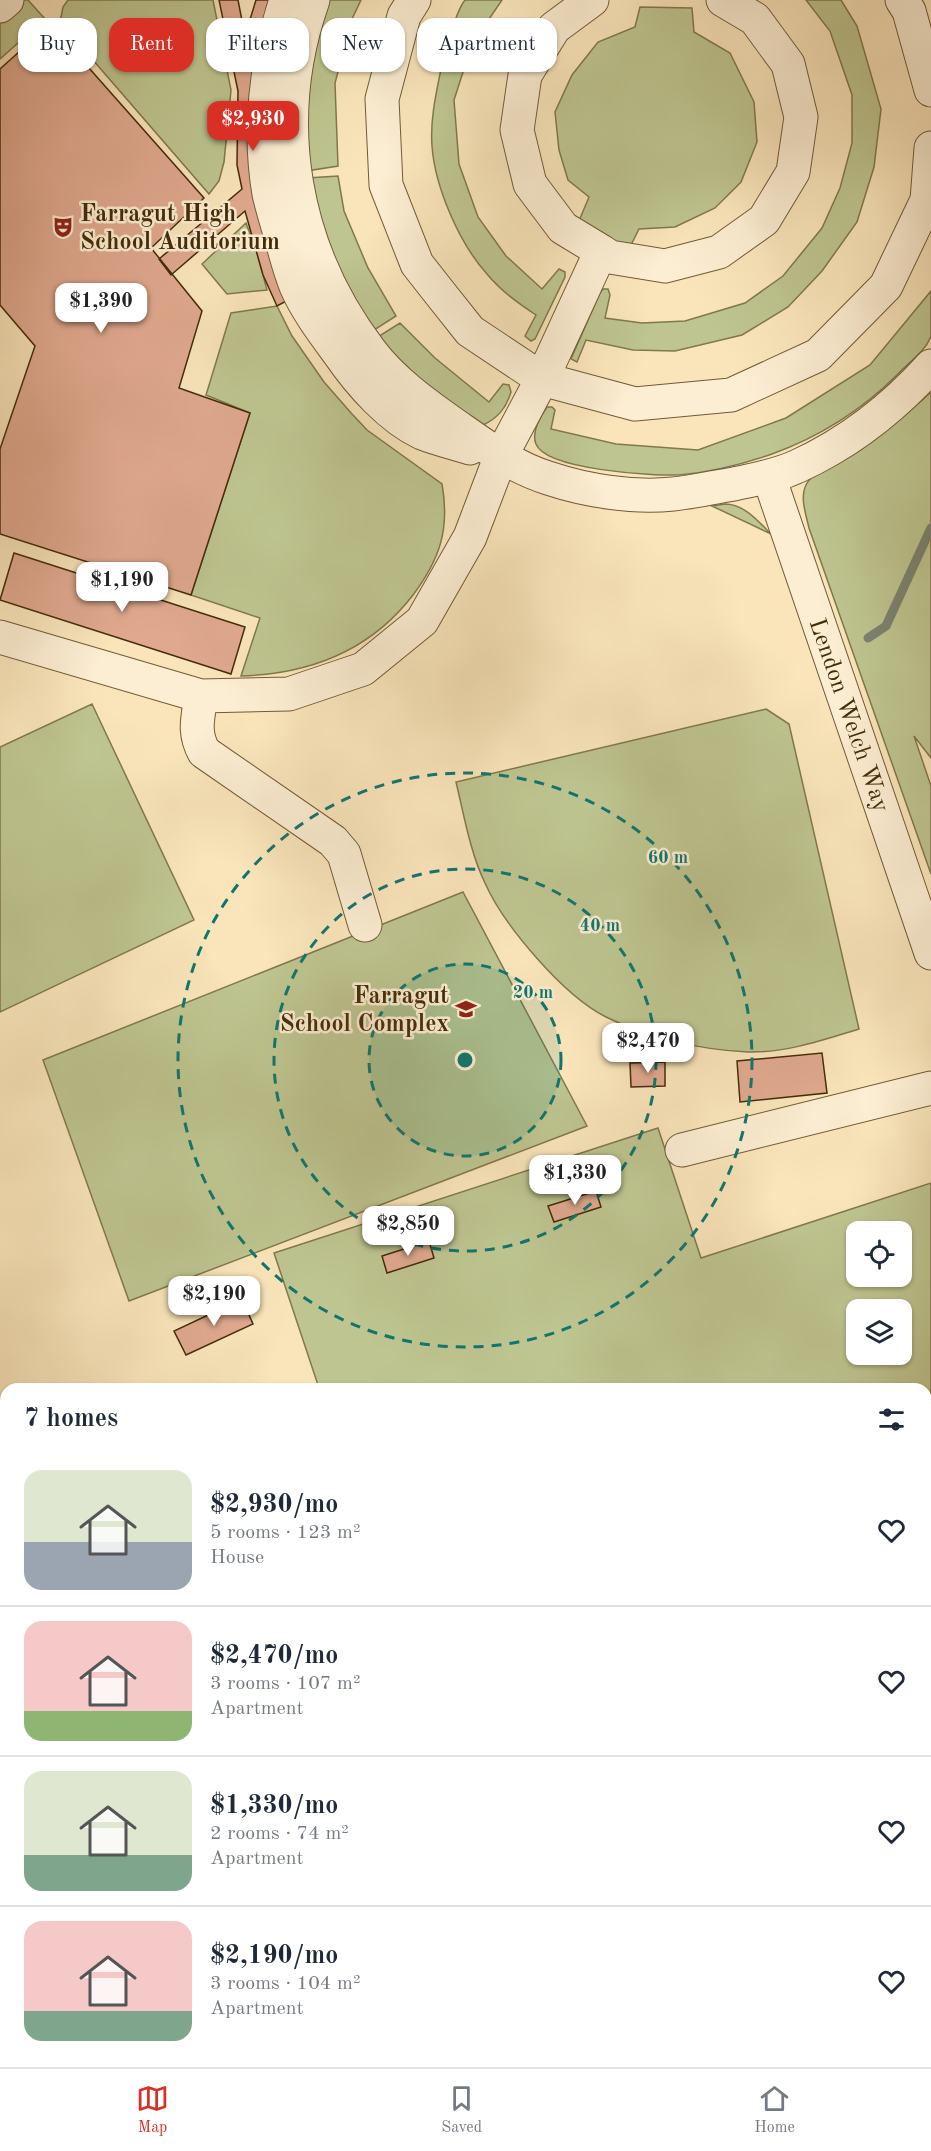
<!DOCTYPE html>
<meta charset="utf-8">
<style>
body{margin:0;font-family:"Old Standard TT",serif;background:#f6f6f7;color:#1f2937;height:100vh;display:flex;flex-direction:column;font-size:22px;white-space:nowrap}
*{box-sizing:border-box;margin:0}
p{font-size:20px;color:#747a83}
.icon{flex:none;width:33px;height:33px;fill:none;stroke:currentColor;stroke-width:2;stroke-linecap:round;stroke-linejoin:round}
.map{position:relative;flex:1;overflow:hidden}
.panel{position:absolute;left:0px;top:1383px;width:932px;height:684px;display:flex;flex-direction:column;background:#fff;border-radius:18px 18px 0 0;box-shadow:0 2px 4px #0004}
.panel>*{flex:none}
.guide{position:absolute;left:18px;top:18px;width:600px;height:54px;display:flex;gap:12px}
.tools{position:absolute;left:846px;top:1221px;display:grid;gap:12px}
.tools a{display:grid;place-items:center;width:66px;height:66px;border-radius:12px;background:#fff;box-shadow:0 2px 4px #0004;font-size:30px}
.price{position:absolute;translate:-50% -51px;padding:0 14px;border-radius:12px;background:#fff;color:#222;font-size:20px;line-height:39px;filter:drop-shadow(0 2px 3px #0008)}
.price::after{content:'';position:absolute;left:50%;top:36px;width:18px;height:14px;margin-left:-9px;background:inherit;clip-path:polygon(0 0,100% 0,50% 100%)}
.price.active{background:#d93025;color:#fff}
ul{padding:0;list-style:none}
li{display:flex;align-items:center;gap:18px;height:150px;padding:0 24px}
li+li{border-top:2px solid #e0e1e3}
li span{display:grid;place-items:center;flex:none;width:168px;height:120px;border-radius:18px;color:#555}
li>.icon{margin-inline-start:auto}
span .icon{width:72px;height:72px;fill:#fffc;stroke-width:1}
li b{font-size:26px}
h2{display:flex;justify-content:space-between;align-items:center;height:72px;padding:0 24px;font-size:26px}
.chip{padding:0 21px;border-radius:18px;background:#fff;box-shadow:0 2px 4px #0004;font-size:21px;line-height:54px}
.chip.active{background:#d93025;color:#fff}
.dock{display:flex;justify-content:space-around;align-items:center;height:84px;border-top:2px solid #e0e1e3;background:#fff;font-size:16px;color:#747a83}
.dock a{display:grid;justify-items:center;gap:3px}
.dock .active{color:#d93025}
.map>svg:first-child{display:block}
</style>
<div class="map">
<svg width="931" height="2067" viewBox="0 0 931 2067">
<rect width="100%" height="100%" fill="#fae5bb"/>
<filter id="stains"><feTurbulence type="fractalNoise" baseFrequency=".00333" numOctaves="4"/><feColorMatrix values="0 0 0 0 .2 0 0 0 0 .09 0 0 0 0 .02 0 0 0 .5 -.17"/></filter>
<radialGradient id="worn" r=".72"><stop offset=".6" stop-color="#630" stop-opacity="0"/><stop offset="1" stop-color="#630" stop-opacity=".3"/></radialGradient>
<path fill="#bec590" stroke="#81784c" stroke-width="1.5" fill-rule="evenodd" d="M18,0H28L45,19L0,59V15Z
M68,0H213L231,90L224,162L219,181L209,194L60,22L63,7Z
M327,0H361L352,19L335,83L338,166L306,171L307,76Z
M465,0H502L472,44L454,100L459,164L478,217L506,256L542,289L559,269L565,272V277L535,339L531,341L525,336L536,315C518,303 501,291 487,274C459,243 435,187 432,146C430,120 436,94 441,69C445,53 455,12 465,0Z
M806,0H841L857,26L881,109L874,167L857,222L822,271L788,307L742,335L675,351L633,350L586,340L577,362L571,359L600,293L603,289H608L610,295L605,318L642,323L685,321L745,303L783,276L822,228L840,188L852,143V95L830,31Z
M640,7L692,8L694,32L730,53L754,102L757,142L741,182L715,208L675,227L639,229L629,249L576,228L589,197L568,180L559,150L555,112L572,75L598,42L635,27Z
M338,176L344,211L368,268L396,316L371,332L343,289L307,178Z
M246,223L256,249L267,290L227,294L202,264Z
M931,291C931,302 931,326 931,336C926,351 908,363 898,374C863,409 819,437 772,454C743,464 711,472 679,475C654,476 546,470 536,444C531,432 540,417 547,407H552L555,410L551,429L616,444L698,450L786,418L870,365Z
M277,306L292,336L324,382L352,414L367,430L442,484C450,529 440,559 413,595C370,651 310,674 241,676L260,618L191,595L250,413L206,395L231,313Z
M400,323L435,358L489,402L503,384L509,385L511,392C506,408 498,418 483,425L460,417L376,338Z
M931,392V758L914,736L931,786V874L809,528C806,514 799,497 807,483C813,473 829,468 839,463C873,445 902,418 931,392Z
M725,504C744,504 758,521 771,534L712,506Z
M92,704L194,920L0,1012V747Z
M766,709L789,724L859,1029C823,1040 786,1053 748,1052C701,1050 648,1038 606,1017C564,996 504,926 485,883C470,852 464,815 456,782Z
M463,892L587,1126L129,1301L43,1060Z
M658,1128L701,1258L931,1183V1727L926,1730V1389H308L318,1385L274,1253ZM856,1232H902V1276H856ZM856,1310H902V1354H856Z
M0,1524L6,1545V2018L0,2020Z
M931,1860V2067H697L694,2061H926V1861Z"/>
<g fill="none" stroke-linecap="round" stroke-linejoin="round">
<path stroke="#7b8371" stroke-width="9" d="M868,638L886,626L931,528"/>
</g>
<path fill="#e0a98f" stroke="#442c09" stroke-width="1.5" d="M219,0H238L245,36L256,0H274L292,298L277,306L263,275L245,211L171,275L159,259L242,189L237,165L238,91Z
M50,24L204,198L151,248L202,311L179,388L250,413L191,595L0,534V449L35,346L0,305V69Z
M14,553L245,627L231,674L0,600Z
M822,1053L827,1093L740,1102L737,1061Z
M665,1062V1086L631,1087L630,1063Z
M596,1191L601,1207L554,1222L548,1206Z
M429,1241L434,1258L387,1273L382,1256Z
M242,1299L253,1324L186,1355L174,1331Z
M279,2061H321L323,2067H281Z
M375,2061H458L460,2067H357Z"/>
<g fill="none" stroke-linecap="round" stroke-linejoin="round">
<defs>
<path id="minor" d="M286,0C266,61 258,130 269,194C272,207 276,220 280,234C285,251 289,269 296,286C307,311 324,333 340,355C360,384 390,418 422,433C437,439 454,443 470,448
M313,0C270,122 293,250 371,352C393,381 425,404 455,425C485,446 513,467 548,478C587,491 633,498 673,494C694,492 714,487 734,484C756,479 777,476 798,466C848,443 894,407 931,366
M414,0L404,16L382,99L386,185L417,264L439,292L470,331L542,379L635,404L731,395L818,355L886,286L927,200L931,148
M592,0L554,28L525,75L517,130L530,184L563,228L601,251L610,257L665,266L719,252L764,220L793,172L801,117L788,64L755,19L723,0
M902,0L909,11L931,90
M0,6L7,0
M769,477L931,953
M0,637L201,696L289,694L363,669L422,621L470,537L500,458L542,379L601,251
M201,696C198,718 193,732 204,752L333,841L344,854L365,925
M682,1150L931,1088
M57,2061L58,2067"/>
</defs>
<use href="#minor" stroke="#725a36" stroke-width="35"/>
<use href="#minor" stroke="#fceed3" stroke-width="33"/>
</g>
<circle cx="465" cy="1060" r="96" fill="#0f766e" fill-opacity=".12"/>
<g fill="none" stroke="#0f766e" stroke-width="3" stroke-dasharray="10 8">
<circle cx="465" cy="1060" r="96"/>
<circle cx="465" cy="1060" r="191"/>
<circle cx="465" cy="1060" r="287"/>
</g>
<defs>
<symbol id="theatre-bare" viewBox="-9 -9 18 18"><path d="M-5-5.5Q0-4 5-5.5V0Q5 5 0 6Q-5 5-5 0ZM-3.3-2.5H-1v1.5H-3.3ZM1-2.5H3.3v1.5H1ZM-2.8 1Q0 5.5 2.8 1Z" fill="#8f2418" stroke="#fceed3" stroke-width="2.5" paint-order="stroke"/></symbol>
<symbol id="school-bare" viewBox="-9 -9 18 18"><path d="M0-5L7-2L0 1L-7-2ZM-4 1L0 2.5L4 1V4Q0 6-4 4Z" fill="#8f2418" stroke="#fceed3" stroke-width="2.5" paint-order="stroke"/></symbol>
</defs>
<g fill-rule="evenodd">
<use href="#theatre-bare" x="48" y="212" width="30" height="30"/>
<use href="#school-bare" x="451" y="994" width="30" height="30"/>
</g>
<g text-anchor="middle" stroke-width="5" stroke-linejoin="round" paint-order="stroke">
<g font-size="24" font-weight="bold" fill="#442c09" stroke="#fceed3" text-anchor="start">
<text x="80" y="221">Farragut High<tspan x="80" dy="28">School Auditorium</tspan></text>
<text x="449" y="1003" text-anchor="end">Farragut<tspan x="449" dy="28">School Complex</tspan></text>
</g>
<g font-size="24" fill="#442c09" stroke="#fceed3">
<text transform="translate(850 715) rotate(71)" y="8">Lendon Welch Way</text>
</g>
</g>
<circle cx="465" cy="1060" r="9" fill="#0f766e" stroke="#fceed3" stroke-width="3"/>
<g font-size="18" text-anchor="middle" font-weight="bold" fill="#0f766e" stroke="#fceed3" stroke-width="5" stroke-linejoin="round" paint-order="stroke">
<text x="668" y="863">60 m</text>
<text x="600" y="931">40 m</text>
<text x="533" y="998">20 m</text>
</g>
<rect width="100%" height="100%" filter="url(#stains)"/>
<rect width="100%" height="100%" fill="url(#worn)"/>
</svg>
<div class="tools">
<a><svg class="icon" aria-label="locate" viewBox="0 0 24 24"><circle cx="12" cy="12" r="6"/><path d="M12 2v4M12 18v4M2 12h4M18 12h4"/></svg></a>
<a><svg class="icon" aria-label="layers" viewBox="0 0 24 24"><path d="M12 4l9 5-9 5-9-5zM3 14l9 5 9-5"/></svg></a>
</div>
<b class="price active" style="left:253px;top:152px">$2,930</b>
<b class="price" style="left:101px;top:334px">$1,390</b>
<b class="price" style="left:122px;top:613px">$1,190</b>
<b class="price" style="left:648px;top:1074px">$2,470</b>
<b class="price" style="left:575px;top:1206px">$1,330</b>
<b class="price" style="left:408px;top:1257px">$2,850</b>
<b class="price" style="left:214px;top:1327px">$2,190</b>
<div class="guide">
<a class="chip">Buy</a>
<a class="chip active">Rent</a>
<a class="chip">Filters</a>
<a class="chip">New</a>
<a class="chip">Apartment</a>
</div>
<section class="panel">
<h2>7 homes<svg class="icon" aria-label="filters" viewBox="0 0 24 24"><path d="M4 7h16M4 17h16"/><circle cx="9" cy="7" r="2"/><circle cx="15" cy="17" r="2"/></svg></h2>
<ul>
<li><span style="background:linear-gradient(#dfe7d0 60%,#9aa5b1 0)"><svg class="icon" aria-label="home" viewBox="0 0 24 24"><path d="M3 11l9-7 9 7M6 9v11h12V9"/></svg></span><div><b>$2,930/mo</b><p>5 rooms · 123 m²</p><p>House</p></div><svg class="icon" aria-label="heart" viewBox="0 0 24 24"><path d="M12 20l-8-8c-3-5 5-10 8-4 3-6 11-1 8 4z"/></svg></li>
<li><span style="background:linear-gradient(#f6c9c9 75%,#8fb573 0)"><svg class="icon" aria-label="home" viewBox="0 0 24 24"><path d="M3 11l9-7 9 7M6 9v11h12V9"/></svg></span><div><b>$2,470/mo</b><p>3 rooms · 107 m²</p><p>Apartment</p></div><svg class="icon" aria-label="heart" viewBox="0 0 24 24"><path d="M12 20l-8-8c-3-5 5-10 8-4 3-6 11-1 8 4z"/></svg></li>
<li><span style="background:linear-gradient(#dfe7d0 70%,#7fa58c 0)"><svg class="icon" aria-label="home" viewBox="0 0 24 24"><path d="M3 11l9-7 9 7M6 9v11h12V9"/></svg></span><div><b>$1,330/mo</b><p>2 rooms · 74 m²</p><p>Apartment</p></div><svg class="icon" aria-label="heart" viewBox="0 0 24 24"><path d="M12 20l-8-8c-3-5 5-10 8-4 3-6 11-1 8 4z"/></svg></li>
<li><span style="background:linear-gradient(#f6c9c9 75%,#7fa58c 0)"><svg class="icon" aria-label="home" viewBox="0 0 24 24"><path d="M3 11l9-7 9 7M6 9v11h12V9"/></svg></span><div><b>$2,190/mo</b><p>3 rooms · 104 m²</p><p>Apartment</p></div><svg class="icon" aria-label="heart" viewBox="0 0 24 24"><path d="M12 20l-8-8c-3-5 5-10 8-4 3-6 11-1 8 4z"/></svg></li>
</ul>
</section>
</div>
<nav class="dock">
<a class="active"><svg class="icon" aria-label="map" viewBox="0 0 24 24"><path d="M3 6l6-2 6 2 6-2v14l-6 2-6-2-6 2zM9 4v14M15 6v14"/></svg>Map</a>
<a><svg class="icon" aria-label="saved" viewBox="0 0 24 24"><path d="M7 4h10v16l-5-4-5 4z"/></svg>Saved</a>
<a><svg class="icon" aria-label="home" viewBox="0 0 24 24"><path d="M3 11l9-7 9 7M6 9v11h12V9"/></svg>Home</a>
</nav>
